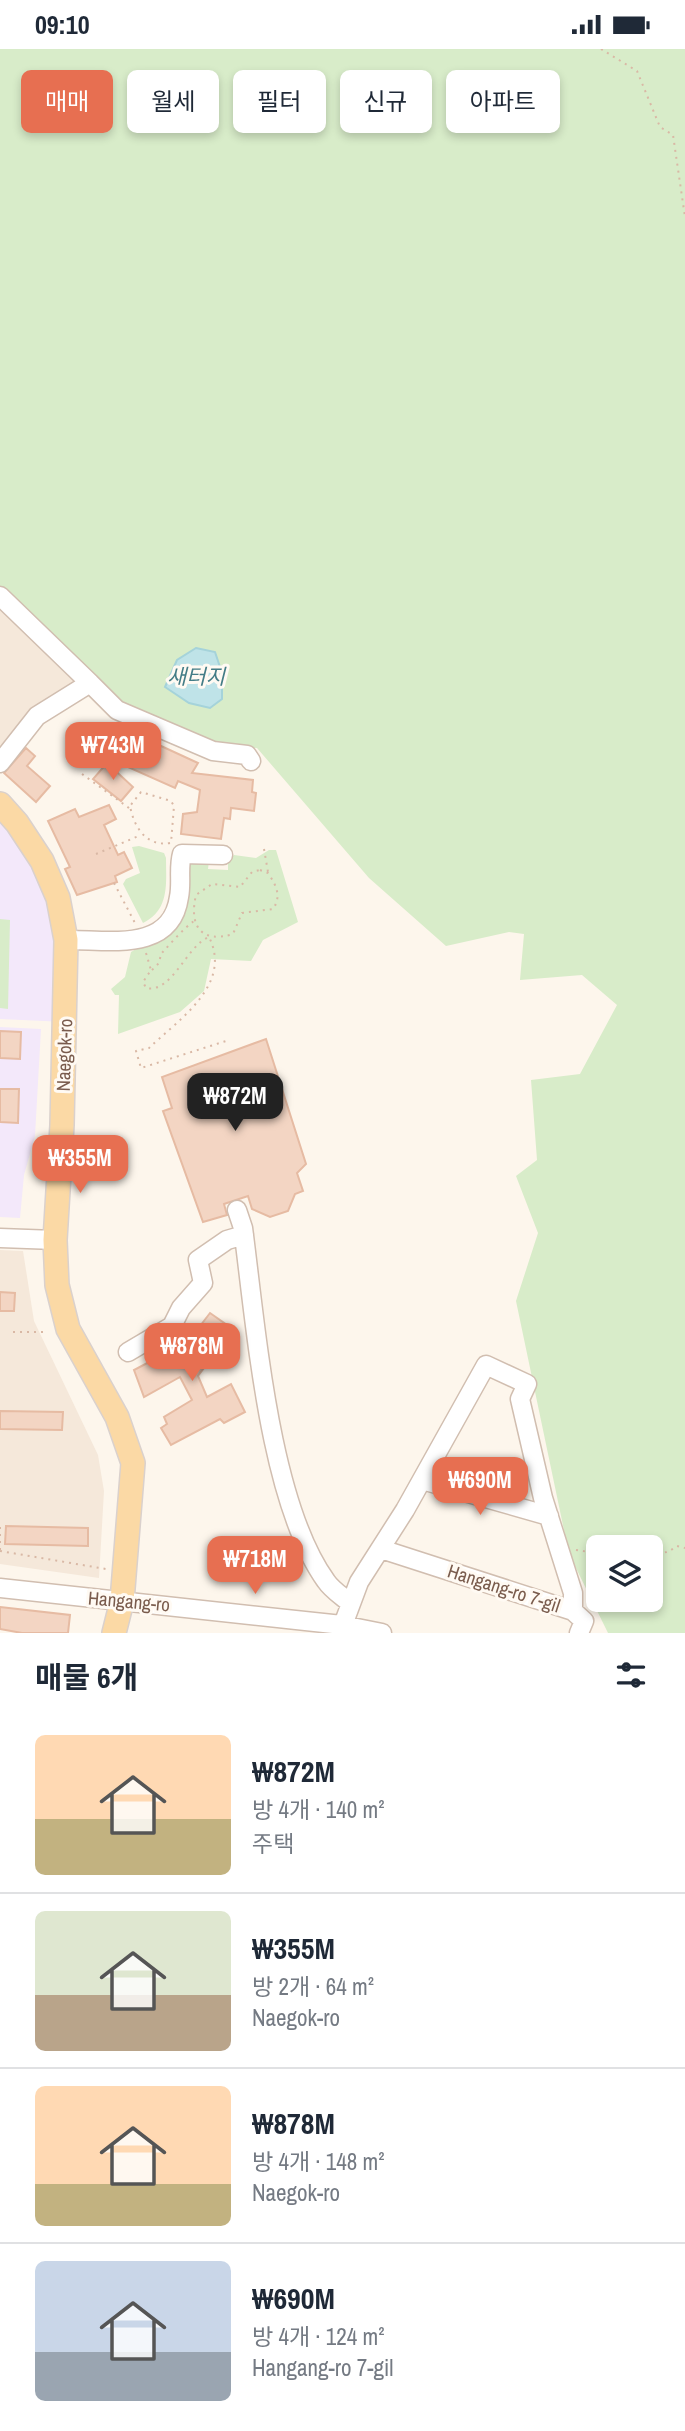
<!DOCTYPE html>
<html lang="ko">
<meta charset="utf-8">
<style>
body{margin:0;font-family:"Archivo Narrow","Noto Sans KR",sans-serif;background:#f2f2f3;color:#1f2937;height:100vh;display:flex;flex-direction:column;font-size:26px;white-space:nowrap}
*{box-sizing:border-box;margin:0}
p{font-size:23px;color:#747a83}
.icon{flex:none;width:38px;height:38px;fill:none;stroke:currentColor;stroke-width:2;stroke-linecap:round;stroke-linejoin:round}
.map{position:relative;height:1584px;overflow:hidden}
.side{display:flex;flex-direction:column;background:#fff;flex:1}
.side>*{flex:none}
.banner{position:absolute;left:21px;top:21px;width:644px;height:63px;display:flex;gap:14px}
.controls{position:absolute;left:586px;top:1486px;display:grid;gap:14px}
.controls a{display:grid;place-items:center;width:77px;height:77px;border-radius:10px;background:#fff;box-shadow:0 4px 10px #0003;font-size:35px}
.price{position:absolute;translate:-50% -60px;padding:0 16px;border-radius:14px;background:#e76f51;color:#fff;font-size:23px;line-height:46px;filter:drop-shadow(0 2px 4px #0008)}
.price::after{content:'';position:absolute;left:50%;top:42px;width:21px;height:16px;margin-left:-10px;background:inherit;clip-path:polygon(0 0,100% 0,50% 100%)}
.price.current{background:#222;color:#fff}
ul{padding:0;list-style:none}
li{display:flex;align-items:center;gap:21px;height:175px;padding:0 35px}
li+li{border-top:2px solid #e0e1e3}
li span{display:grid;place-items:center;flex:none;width:196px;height:140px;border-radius:10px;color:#555}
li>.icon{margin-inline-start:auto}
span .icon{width:84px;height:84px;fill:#fffc;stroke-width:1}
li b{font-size:30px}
h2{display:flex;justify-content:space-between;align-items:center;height:84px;padding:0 35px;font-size:30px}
.chip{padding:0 24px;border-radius:10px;background:#fff;box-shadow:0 4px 10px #0003;font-size:24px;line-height:63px}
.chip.current{background:#e76f51;color:#fff}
.status{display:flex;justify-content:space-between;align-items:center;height:49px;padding:0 35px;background:#fff;direction:ltr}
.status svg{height:19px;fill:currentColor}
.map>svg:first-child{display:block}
</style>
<div class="status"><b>09:10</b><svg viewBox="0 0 49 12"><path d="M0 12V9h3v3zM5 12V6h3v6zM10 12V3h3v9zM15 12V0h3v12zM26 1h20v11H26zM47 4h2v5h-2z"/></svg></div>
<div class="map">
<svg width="685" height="1584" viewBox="0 0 685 1584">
<rect width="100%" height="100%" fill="#fdf6ec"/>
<path fill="#f5e8da" d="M0,547L90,634L37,667L0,714Z
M0,1201L23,1202L34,1272L98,1406L104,1442L99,1529L0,1515Z"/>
<path fill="#f3e8fa" d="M0,755L58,849L66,973L0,970Z
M0,978L41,980L35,1087L24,1126L20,1169L0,1168Z"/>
<path fill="#d8ecc9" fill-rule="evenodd" d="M0,0H685V1584H608L569,1505L516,1252L538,1184L516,1127L537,1111L531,1031L580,1025L617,956L582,926L520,931L524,885L509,883L446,897L369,829L257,699L214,697L119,656L0,547ZM598,1498H651V1550H598Z
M139,797L164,804L166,809C166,834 170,861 143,874L123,835L126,830L140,824L132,798Z
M269,801H276L298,873L263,891L251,912L211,910L204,942L180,963L118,985L119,946H115L111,940L125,928L131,903C146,895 185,868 188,850C190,838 187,823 187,811L209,812L208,820L228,821V813L234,806L256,809Z
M0,870L10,871L8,960L0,959Z"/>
<path fill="#bfe3e8" stroke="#a5d3da" stroke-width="2" d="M196,599L215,603L222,624V650L210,659L189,654L165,638L177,611Z"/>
<path fill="#f3d5c3" stroke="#e6bba3" stroke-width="2" d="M135,685L198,714L192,724L253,731L252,743L256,744L254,762L231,759L230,770L224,769L221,790L181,785L183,765L197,763L200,741L178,732L175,739L110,710L127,689L133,692Z
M26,699L35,707L27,717L50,737L36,753L4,724Z
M107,714L133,738L121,752L93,730Z
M109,756L116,770L104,776L118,806L124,803L132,819L115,827L117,833L77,846L65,820L70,818L48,772L75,760L79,768Z
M0,982L21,983L20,1010L0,1009Z
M266,990L306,1115L297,1124L303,1142L295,1145L288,1162L270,1168L252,1160L248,1147L224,1155L227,1166L203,1173L163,1062L172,1059L162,1028Z
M0,1040H19L18,1074L0,1073Z
M0,1243L15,1244L14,1262H0Z
M210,1264L227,1276L218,1286L225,1291L198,1327L207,1348L231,1335L245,1363L224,1374L220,1370L171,1396L161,1379L167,1375L164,1368L192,1351L180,1328L144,1348L134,1321L170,1302L174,1311Z
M0,1362L63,1363L62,1381L0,1380Z
M6,1477L88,1479V1497L5,1495Z
M0,1558L70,1566L68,1584H22L0,1580Z"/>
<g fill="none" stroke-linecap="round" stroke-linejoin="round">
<defs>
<path id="minor" d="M0,547L90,634L37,667L0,714
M90,634L117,661L213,702L247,706L251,712
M66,891C106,890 171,905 179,848C182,834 178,819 182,805L223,806
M237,1161L243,1179C256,1277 269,1453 326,1532C332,1541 342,1547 350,1554
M0,1189L55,1191
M128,1303L172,1277L181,1259L203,1234L198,1211L227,1191L244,1186
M422,1431L549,1467
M0,1539L342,1576L382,1584
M573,1562L584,1572L579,1584
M340,1584L359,1533L405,1461L486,1316L527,1335L520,1350L543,1449L573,1544V1562L381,1500"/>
<path id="major" d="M0,755L17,774L42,812L58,849L66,891L62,1076L55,1191L57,1236L68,1280L117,1368L133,1414L122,1552L114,1584"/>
</defs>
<use href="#minor" stroke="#d1beb0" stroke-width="21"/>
<use href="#major" stroke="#dad1cd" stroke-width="26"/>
<path stroke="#d9b8a5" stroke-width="2" stroke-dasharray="2 5" stroke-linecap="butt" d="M601,0L637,22L660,78L673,86L685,168
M82,725L129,759
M170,794C146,798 134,778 130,757L141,743L171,752L174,757L171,794
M264,800L268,823
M96,805L141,786
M260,821L268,824C276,836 282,847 273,860L242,864L233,885C200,895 189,876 196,846L212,835L240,838L252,823Z
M114,834L135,874
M146,904L151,921L143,933L146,939C172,945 187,896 209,888C233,936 178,971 149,999L136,1002L141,1019L226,992
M152,921L159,914L161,905C171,894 183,880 194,872
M13,1283H45
M0,1478V1502
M576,1501L589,1503L607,1491L616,1498
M0,1502L106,1520
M651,1505L668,1503L677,1497L685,1499"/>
<use href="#minor" stroke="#fff" stroke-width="18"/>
<use href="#major" stroke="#fbd9a5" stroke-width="23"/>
</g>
<g text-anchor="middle" stroke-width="6" stroke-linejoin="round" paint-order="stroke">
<g font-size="19" fill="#7a5c4d" stroke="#fffaf3">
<text transform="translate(64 1006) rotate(-88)" y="7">Naegok-ro</text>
<text transform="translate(504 1539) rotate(18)" y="7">Hangang-ro 7-gil</text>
<text transform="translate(129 1552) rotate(5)" y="7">Hangang-ro</text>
</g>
<g font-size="21" font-style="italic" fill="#437c86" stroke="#fffaf3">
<text x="196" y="635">새터지</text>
</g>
</g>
</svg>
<div class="controls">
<a><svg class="icon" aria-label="layers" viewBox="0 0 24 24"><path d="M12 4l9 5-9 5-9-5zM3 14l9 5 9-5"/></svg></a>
</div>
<b class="price" style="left:113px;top:733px">₩743M</b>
<b class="price current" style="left:235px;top:1084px">₩872M</b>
<b class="price" style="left:80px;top:1146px">₩355M</b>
<b class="price" style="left:192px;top:1334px">₩878M</b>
<b class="price" style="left:480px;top:1468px">₩690M</b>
<b class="price" style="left:255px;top:1547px">₩718M</b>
<div class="banner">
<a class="chip current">매매</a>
<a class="chip">월세</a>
<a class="chip">필터</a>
<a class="chip">신규</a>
<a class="chip">아파트</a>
</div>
</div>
<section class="side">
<h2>매물 6개<svg class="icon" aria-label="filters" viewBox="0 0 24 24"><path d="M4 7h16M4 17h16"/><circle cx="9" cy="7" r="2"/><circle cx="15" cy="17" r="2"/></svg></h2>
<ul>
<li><span style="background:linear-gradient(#ffd9b3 60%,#c2b280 0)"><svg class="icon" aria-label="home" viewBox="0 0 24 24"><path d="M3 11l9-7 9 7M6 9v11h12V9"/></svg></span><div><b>₩872M</b><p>방 4개 · 140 m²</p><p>주택</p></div></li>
<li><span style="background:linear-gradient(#dfe7d0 60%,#b9a48a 0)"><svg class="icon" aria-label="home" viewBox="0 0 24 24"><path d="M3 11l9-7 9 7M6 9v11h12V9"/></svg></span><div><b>₩355M</b><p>방 2개 · 64 m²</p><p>Naegok-ro</p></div></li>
<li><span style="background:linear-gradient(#ffd9b3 70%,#c2b280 0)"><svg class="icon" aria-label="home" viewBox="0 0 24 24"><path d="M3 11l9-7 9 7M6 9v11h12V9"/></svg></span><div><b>₩878M</b><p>방 4개 · 148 m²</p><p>Naegok-ro</p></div></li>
<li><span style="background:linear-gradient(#c9d6e8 65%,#9aa5b1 0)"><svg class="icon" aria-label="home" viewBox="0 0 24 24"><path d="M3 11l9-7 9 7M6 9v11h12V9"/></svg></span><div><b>₩690M</b><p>방 4개 · 124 m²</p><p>Hangang-ro 7-gil</p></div></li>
</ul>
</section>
